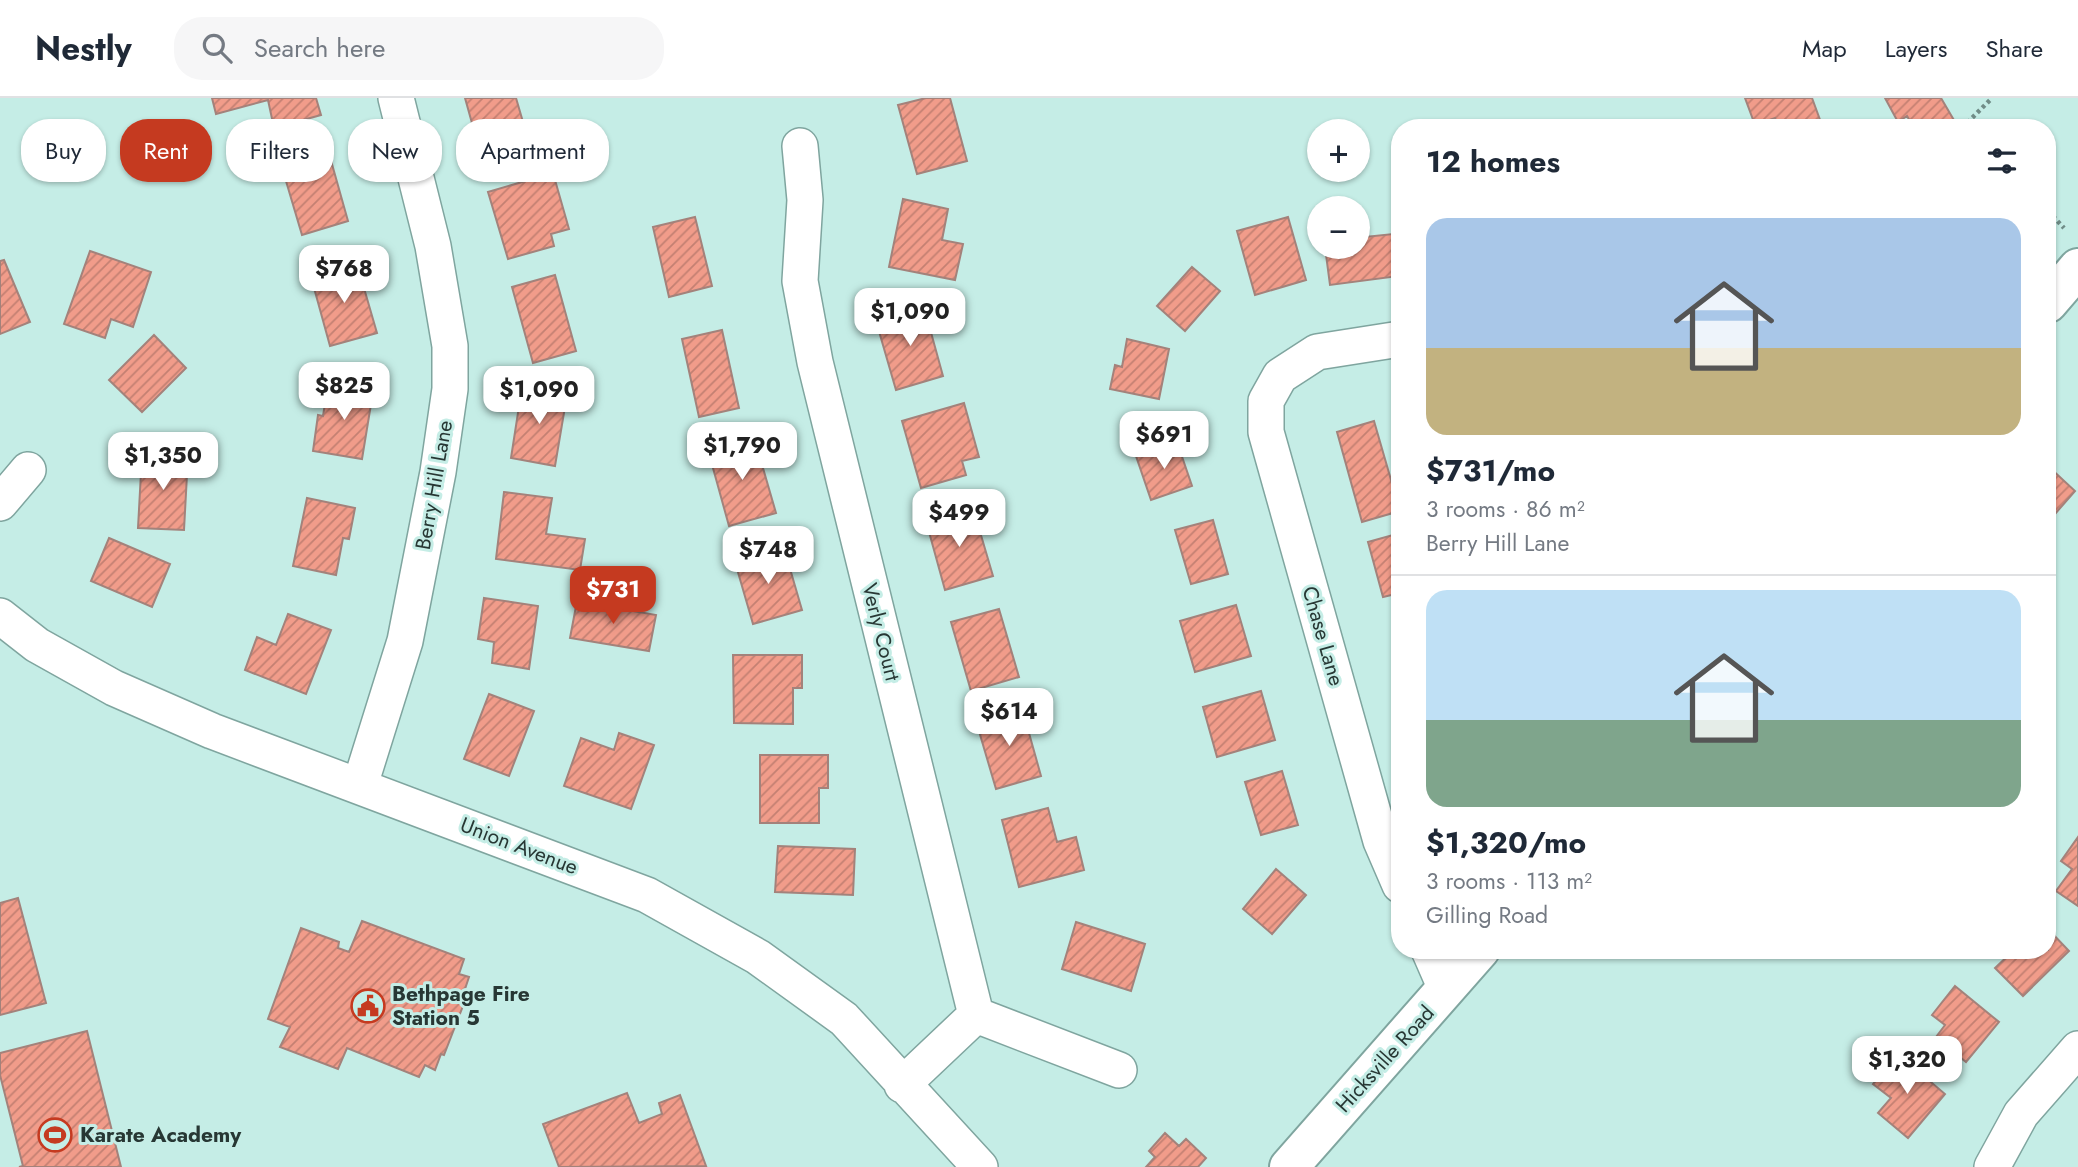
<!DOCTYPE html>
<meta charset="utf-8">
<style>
body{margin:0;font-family:Jost,sans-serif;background:#f6f6f7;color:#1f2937;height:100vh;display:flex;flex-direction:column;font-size:26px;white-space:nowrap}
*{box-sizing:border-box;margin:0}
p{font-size:23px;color:#747a83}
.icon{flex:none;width:38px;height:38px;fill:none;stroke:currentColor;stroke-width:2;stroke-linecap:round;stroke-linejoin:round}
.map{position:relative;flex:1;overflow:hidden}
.drawer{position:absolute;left:1391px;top:21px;width:665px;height:840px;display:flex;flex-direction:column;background:#fff;border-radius:28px;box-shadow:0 2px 5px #0004}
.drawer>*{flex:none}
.banner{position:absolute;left:21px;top:21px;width:665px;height:63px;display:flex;gap:14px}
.buttons{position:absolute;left:1307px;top:21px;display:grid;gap:14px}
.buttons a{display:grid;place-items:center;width:63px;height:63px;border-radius:50%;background:#fff;box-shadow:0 2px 5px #0004;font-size:35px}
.price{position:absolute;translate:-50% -60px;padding:0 16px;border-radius:14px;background:#fff;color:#222;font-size:23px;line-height:46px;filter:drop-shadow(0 2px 4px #0008)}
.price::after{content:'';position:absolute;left:50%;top:42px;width:21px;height:16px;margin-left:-10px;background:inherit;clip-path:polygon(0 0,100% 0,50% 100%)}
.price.on{background:#c53a20;color:#fff}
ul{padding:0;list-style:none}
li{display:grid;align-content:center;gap:14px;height:371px;padding:0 35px}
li+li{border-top:2px solid #e0e1e3}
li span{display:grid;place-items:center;height:217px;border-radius:21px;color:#555}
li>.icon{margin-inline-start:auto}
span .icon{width:126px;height:126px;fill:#fffc;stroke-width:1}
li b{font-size:30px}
h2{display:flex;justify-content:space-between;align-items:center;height:84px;padding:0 35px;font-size:30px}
.pill{padding:0 24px;border-radius:28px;background:#fff;box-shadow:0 2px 5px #0004;font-size:24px;line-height:63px}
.pill.on{background:#c53a20;color:#fff}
header{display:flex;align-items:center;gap:42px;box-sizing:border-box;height:98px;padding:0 35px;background:#fff;border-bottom:2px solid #e0e1e3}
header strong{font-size:33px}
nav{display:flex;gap:38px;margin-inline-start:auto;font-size:24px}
.search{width:490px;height:63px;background:#f6f6f7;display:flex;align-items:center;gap:18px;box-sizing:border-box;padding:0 24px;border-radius:28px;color:#747a83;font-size:26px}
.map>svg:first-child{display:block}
</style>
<header>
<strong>Nestly</strong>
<div class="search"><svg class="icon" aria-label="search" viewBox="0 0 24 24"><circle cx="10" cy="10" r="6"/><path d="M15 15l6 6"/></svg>Search here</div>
<nav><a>Map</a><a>Layers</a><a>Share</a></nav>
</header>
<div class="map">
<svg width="2078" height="1069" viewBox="0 0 2078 1069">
<defs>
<pattern id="building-hatch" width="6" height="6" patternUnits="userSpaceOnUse" patternTransform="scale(1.75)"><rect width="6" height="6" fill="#f19c8a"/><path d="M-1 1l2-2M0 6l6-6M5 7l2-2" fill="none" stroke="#c38072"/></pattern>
</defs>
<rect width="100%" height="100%" fill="#c5ede6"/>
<path fill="url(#building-hatch)" stroke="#a3827b" stroke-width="2" d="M212,0H316L321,17L274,30L268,2L216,16Z
M465,0H516L530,48L482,61Z
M926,0H950L967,63L917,76L898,7Z
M1745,0H1812L1823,30H1778L1775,20L1755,27Z
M1885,0H1941L1955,24L1945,30H1914L1907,18L1898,24Z
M330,59L348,123L302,137L283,73Z
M553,75L569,131L551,136L554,148L508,161L488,94Z
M903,101L948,111L942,142L963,146L955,182L889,169Z
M695,119L712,188L669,199L653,129Z
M1288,119L1306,182L1255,197L1237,133Z
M1362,121L1365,139L1393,136L1399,178L1330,187L1325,149H1358V122Z
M90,153L151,174L133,229L111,221L105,240L64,226Z
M4,162L30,224L0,236V163Z
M357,166L377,235L330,248L311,179Z
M1192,169L1220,193L1185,233L1157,208Z
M555,177L576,253L533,265L512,189Z
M924,209L943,278L896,292L876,223Z
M722,232L739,310L699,319L682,241Z
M154,237L186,270L142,314L109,282Z
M1127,241L1169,251L1159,301L1110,291L1115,267L1122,269Z
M328,287L373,294L362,361L313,353L318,317L323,318Z
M522,289L567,297L555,368L511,360Z
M964,305L979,359L962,363L966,377L921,390L902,323Z
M1374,323L1400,413L1362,424L1337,334Z
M754,339L776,415L729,428L708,352Z
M1177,344L1192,388L1151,402L1136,358Z
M142,356L188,358L184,432L138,430Z
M2048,368L2075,393L2048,424Z
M504,394L552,400L546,436L585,441L580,472L496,461Z
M307,400L355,410L349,441L343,440L336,477L293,468Z
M973,410L993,478L945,492L926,423Z
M1213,422L1228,476L1191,486L1175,432Z
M1400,435V495L1383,499L1368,444Z
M109,440L170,466L152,509L91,483Z
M784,450L802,512L753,526L735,464Z
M484,500L538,508L529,571L492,565L494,544L478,541Z
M577,503L656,517L649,553L570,540Z
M1236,507L1251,558L1195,574L1180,523Z
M999,511L1019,579L971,593L951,524Z
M288,516L331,532L306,596L245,572L257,539L276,547Z
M733,557H802V590H793V626L734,625Z
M1261,593L1275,642L1217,659L1203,609Z
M489,596L534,613L509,678L464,661Z
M1022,610L1041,678L996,691L976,623Z
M619,635L654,647L631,711L564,688L581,640L614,652Z
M760,657H828V690H819V725H760Z
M1282,673L1298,727L1261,737L1245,684Z
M1048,710L1057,744L1076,739L1084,772L1019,789L1002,722Z
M2078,739V808L2056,793L2072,771L2061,763Z
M778,748L855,751L853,797L775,794Z
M1276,771L1306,797L1272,836L1243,811Z
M18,800L46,905L0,917V805Z
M362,823L464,861L459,876L469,879L464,894L468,895L444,957L441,956L435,972L425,967L419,979L347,950L338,971L280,949L290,929L268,921L301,830L339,844L338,850L349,854Z
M1076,824L1145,846L1131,893L1062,871Z
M2048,831L2069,853L2023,898L1995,870L2014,852H2048Z
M1955,888L1999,924L1966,964L1936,939L1945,927L1932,917Z
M87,933L121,1069H19L23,1068L0,977V955Z
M1898,956L1945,996L1908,1040L1878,1015L1891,1000L1873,986Z
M627,995L639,1025L662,1016L659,1005L680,997L706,1068L559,1069L543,1026Z
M1165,1035L1179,1048L1186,1041L1206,1060L1198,1069H1146L1155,1059L1149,1053Z"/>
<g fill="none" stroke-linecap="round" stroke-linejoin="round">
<defs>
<path id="minor" d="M800,48L805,102L800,183L815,264L976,917L902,987
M1400,241L1317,254L1280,278L1266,303V334L1381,743L1400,787
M0,405L28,372
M0,518L37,547L114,590L212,633L647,797L758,859L844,921L980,1069
M360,687L405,543L438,374L450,291V248L433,148L396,0
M1429,852L1446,891
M976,917L1119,972
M1992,1069L2021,1016L2078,951"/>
<path id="major" d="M2048,205L2078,170
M1289,1069L1480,852"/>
</defs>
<use href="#minor" stroke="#7fa59f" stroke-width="38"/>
<use href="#major" stroke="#7fa59f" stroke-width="42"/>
<path stroke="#708c87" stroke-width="4.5" stroke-dasharray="3.5 3.5" stroke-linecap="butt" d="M1969,30L1966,26L1992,0
M2048,113L2064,130"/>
<use href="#minor" stroke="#fff" stroke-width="35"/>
<use href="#major" stroke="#fff" stroke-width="38"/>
</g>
<defs>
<symbol id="civic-ring" viewBox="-11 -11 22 22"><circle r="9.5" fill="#c5ede6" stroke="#c53a20" stroke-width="1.5"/><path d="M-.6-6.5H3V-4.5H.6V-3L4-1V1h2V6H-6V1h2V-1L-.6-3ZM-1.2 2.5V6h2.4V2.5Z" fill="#c53a20"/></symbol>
<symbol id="stadium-ring" viewBox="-11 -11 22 22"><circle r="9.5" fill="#c5ede6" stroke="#c53a20" stroke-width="1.5"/><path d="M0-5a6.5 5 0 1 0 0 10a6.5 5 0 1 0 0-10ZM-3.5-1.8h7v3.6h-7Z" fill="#c53a20"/></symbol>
</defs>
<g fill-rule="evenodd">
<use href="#civic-ring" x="349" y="889" width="38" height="38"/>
<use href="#stadium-ring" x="36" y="1018" width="38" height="38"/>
</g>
<g text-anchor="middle" stroke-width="6" stroke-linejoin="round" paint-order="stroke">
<g font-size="21" fill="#273734" stroke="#c5ede6">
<text transform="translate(434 387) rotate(-80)" y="7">Berry Hill Lane</text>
<text transform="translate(881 534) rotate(76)" y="7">Verly Court</text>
<text transform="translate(1323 538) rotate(74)" y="7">Chase Lane</text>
<text transform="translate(519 748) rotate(21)" y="7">Union Avenue</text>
<text transform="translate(1385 961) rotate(-48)" y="7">Hicksville Road</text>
</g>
<g font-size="21" font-weight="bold" fill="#273734" stroke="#c5ede6" text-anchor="start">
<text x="392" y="903">Bethpage Fire<tspan x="392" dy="24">Station 5</tspan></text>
<text x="80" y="1044">Karate Academy</text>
</g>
</g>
</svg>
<div class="buttons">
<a>+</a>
<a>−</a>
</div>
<b class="price" style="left:344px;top:207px">$768</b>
<b class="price" style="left:910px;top:250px">$1,090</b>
<b class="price" style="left:344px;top:324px">$825</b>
<b class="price" style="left:539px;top:328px">$1,090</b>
<b class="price" style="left:1164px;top:373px">$691</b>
<b class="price" style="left:742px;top:384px">$1,790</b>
<b class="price" style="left:163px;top:394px">$1,350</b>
<b class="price" style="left:959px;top:451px">$499</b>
<b class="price" style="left:768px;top:488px">$748</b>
<b class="price on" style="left:613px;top:528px">$731</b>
<b class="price" style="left:1009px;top:650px">$614</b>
<b class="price" style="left:1907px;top:998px">$1,320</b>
<div class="banner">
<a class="pill">Buy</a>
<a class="pill on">Rent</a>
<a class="pill">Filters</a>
<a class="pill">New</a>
<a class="pill">Apartment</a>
</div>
<section class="drawer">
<h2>12 homes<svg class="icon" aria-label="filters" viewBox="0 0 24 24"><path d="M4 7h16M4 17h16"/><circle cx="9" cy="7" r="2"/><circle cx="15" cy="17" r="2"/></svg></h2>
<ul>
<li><span style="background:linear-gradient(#a9c7e8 60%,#c2b280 0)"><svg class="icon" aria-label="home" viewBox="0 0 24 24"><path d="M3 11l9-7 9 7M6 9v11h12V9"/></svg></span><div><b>$731/mo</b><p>3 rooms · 86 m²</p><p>Berry Hill Lane</p></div></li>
<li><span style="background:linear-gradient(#bfe0f5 60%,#7fa58c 0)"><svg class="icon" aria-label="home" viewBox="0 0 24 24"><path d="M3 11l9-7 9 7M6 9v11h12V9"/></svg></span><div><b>$1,320/mo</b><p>3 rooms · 113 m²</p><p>Gilling Road</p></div></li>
</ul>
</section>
</div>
